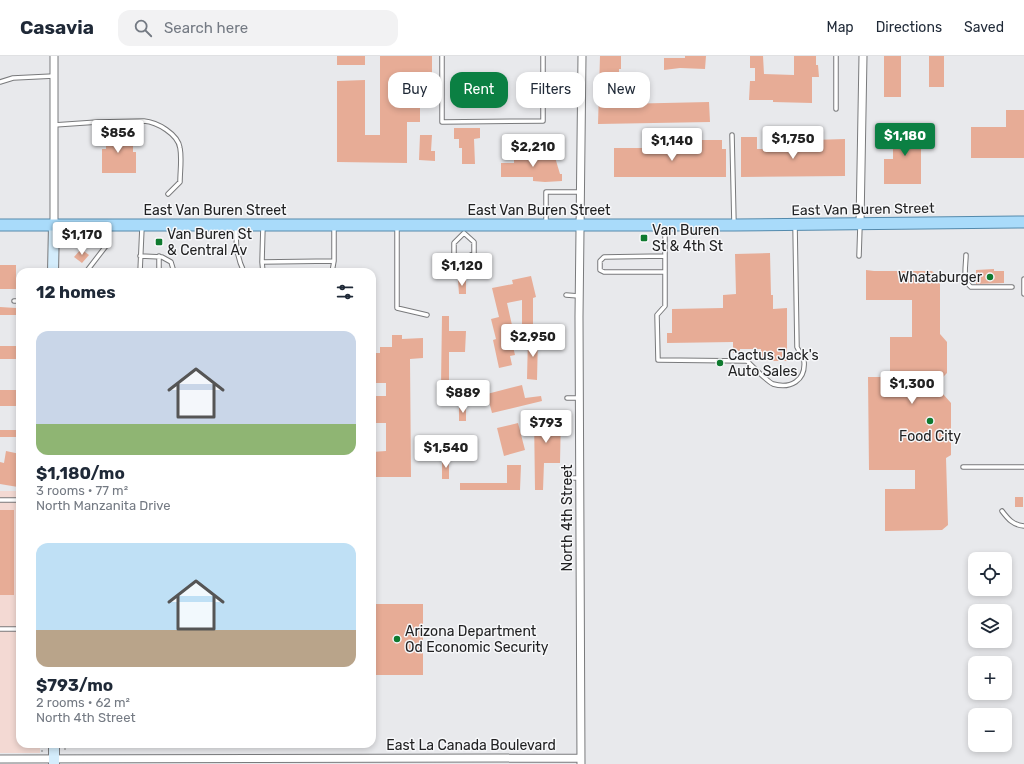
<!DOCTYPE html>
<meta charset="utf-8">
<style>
body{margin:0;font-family:Rubik,sans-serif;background:#f2f2f3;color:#1f2937;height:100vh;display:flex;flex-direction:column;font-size:15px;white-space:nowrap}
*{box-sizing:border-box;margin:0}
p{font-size:13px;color:#747a83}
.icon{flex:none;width:22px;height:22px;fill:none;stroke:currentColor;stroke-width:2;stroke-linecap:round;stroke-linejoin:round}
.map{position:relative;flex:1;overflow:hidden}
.details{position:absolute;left:16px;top:212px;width:360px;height:480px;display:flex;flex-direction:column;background:#fff;border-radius:12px;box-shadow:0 2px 6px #0003}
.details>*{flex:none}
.guide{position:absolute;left:388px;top:16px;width:380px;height:36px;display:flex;gap:8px}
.controls{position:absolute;left:968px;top:496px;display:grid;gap:8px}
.controls a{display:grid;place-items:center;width:44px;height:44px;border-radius:8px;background:#fff;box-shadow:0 2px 6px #0003;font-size:20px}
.price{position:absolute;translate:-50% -34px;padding:0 9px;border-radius:4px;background:#fff;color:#222;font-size:13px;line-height:26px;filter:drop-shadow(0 1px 2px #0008)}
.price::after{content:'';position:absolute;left:50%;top:24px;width:12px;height:9px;margin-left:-6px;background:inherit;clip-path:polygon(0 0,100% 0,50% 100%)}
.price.active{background:#0b8043;color:#fff}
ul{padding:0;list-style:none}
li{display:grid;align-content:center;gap:8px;height:212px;padding:0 20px}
li span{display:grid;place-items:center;height:124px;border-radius:12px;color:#555}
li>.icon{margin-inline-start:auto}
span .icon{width:72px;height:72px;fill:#fffc;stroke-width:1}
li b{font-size:17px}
h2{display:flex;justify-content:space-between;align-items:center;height:48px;padding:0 20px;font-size:17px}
.pill{padding:0 14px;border-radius:12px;background:#fff;box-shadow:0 2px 6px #0003;font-size:14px;line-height:36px}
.pill.active{background:#0b8043;color:#fff}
header{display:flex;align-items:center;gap:24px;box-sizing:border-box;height:56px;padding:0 20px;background:#fff;border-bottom:1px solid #e0e1e3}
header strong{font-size:19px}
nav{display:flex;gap:22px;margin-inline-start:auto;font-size:14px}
.search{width:280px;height:36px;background:#f2f2f3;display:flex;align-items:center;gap:10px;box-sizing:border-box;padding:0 14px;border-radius:12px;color:#747a83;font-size:15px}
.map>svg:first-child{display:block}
</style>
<header>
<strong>Casavia</strong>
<div class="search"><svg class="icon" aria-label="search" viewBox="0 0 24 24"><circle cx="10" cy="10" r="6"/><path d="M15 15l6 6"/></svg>Search here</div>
<nav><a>Map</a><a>Directions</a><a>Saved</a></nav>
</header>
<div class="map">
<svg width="1024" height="708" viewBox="0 0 1024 708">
<rect width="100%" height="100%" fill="#e8e9ec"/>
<path fill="#f3d9d3" d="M0,435H20V688H40V697H0Z"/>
<path fill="#e7ac96" d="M337,0H365V9H337Z
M380,0H432V36H420V66H407V107L337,106V25L365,24V79H380Z
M600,0H621V13H619V48L709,46L710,66L598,68Z
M685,0H706L705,13L680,12L664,14V2H685Z
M750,0H763L764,18L794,19V0H816V9H818L819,21H812V47L773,46V44H749L750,25H755V12H750Z
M884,0H901V41H884Z
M929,0H944V31H929Z
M1006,54H1024V102H971V71H1006Z
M893,69H921V128H884V103H893Z
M108,70H121V87H133V96H136V117H102V93H106V85H108Z
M454,72H480V82L474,83L475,108H462V92H459V83H454Z
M420,79H432L431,95H435V105L419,104Z
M741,81H757V93H814L813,84L845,83V120L741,121Z
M700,84H722V93H726V121H614V92H700Z
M514,98H554L560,118H562V125L545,126L533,125V121H501V107H514Z
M81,193L89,199L82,207L74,201Z
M770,197L771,239H773V253L787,252V305H761V293H740V296L733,297V286L667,287V277H672V253L723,252V239L736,238L735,198Z
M442,199H449V220H442Z
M0,209H16V233H0Z
M994,213V215H1004V227L976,228V214Z
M866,214L874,215H932L940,222V278L947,286V317L942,322L943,338L951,347V399L946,402L948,469L942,474L885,475V433H915V414H869L868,321H890V281H912V244H866Z
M531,220L536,241L533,242V278H522V244L507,247L514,278H510L515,299L510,300L512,309L499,312L493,284L496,283L491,263L499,261L492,232L513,228L512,224Z
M458,224H466V238H459Z
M0,251L16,252V259H0Z
M442,260H449V275H466L465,296H449V329H441Z
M392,279H402V283L423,282V302L410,303L411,421H372V396L386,395V367H372V340H386V327H372V297H380V291H392Z
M528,281H538L537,324L527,323Z
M0,290H20V303H0Z
M522,329L525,342L541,340L542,345L492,357L487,338Z
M0,334H20V350H0Z
M466,351V365H459V352Z
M534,358H561L560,407H544L543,434H535Z
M518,367L525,394L504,400L497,372Z
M0,374H20V381H0Z
M6,395L20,398V420L18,431L0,428V406L4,407Z
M442,403H449V423H442Z
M507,409H521L520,434H460V427H507Z
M1015,441H1023V451H1015Z
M0,454H14V539H0Z
M372,548H423V619H372Z"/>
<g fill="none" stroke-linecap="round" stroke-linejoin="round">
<defs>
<path id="lane" d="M442,0V66L543,65V0
M0,26L13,22L54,20
M836,53V0
M54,69L98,66L144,65C157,66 178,78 180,92C182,103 180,115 180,126L168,138
M732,79L734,168
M546,168V136H580
M236,170C236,188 236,199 244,216
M263,170L262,206L334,205V171
M397,170V252L427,259
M665,170V250L657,259L658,304L747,305C752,310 768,326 773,328C790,333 806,325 804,305C803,301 799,295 797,291L795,169
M966,199C966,210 962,224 971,231H1012
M140,200L162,201L171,206L174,216
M159,200V216
M859,200L860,169
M262,206L263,216
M454,210L474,197V186L464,177L454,187V218
M86,216L106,190L107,170
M140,216L142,171
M332,216L334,205
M665,216H604L600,214V205L604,201L665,200
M1024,223V238
M566,239L579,240
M14,245H20
M567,342H580
M963,411H1024
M567,422H580
M0,444H20
M1002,455C1008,463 1013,469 1024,470
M0,573H20"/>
<path id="street" d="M860,168L863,0
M54,169V0
M0,703L581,702
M581,708L579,261L582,0"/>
<path id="secondary" d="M53,216L54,169
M54,708V688"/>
<path id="primary" d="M0,169H734L1024,166"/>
</defs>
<use href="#lane" stroke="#797a7c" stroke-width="5.5"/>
<use href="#street" stroke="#797a7c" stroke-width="9"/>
<use href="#secondary" stroke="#797a7c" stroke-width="12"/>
<use href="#primary" stroke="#548aac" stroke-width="13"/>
<path stroke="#a4a5a7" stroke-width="1.5" stroke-dasharray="2 2" stroke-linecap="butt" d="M65,688V696
M42,696V688"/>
<use href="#lane" stroke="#fff" stroke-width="3.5"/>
<use href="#street" stroke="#fff" stroke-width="7"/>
<use href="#secondary" stroke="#d4edfc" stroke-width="10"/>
<use href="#primary" stroke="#a9dbfa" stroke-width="11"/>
</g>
<g fill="#0f7a2f" stroke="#f6f7f9" stroke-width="1.5">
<rect x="640" y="178" width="8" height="8" rx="2"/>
<rect x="155" y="182" width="8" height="8" rx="2"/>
<circle cx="990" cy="221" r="4"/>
<circle cx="720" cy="307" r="4"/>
<circle cx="930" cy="365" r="4"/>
<circle cx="397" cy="583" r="4"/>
</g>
<g text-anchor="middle" stroke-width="3" stroke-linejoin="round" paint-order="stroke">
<g font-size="14" fill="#212122" stroke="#f6f7f9">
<text transform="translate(863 153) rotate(-1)" y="5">East Van Buren Street</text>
<text x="215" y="159">East Van Buren Street</text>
<text x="539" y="159">East Van Buren Street</text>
<text transform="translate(567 462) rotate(-90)" y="5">North 4th Street</text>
<text x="471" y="694">East La Canada Boulevard</text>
</g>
<g font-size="14" fill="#212122" stroke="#f6f7f9" text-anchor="start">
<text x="652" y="179">Van Buren<tspan x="652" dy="16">St &amp; 4th St</tspan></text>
<text x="167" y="183">Van Buren St<tspan x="167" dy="16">&amp; Central Av</tspan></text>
<text x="982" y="226" text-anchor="end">Whataburger</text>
<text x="728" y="304">Cactus Jack's<tspan x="728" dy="16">Auto Sales</tspan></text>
<text x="930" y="385" text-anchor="middle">Food City</text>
<text x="405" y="580">Arizona Department<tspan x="405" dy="16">Od Economic Security</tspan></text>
</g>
</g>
</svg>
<div class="controls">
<a><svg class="icon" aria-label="locate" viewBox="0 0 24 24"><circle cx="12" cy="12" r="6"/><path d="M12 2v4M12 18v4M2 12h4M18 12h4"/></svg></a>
<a><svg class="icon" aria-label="layers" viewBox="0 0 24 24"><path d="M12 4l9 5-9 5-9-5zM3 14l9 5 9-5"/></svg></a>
<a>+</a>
<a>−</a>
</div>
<b class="price" style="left:118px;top:98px">$856</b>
<b class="price active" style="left:905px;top:101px">$1,180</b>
<b class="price" style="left:793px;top:104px">$1,750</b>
<b class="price" style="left:672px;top:106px">$1,140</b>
<b class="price" style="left:533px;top:112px">$2,210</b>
<b class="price" style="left:82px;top:200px">$1,170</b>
<b class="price" style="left:462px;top:231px">$1,120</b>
<b class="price" style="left:533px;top:302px">$2,950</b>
<b class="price" style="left:912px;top:349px">$1,300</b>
<b class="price" style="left:463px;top:358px">$889</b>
<b class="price" style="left:546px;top:388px">$793</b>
<b class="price" style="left:446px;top:413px">$1,540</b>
<div class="guide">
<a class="pill">Buy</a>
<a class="pill active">Rent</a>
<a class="pill">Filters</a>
<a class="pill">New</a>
</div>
<section class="details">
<h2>12 homes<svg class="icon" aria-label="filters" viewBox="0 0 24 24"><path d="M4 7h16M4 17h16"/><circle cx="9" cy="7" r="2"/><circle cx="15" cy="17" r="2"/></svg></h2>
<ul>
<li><span style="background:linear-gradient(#c9d6e8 75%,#8fb573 0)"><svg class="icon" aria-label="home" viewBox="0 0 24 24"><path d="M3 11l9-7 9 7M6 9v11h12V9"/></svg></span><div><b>$1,180/mo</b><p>3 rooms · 77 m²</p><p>North Manzanita Drive</p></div></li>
<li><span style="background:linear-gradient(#bfe0f5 70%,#b9a48a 0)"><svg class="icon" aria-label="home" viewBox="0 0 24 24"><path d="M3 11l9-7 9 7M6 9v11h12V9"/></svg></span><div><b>$793/mo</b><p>2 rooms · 62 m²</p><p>North 4th Street</p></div></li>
</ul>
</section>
</div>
